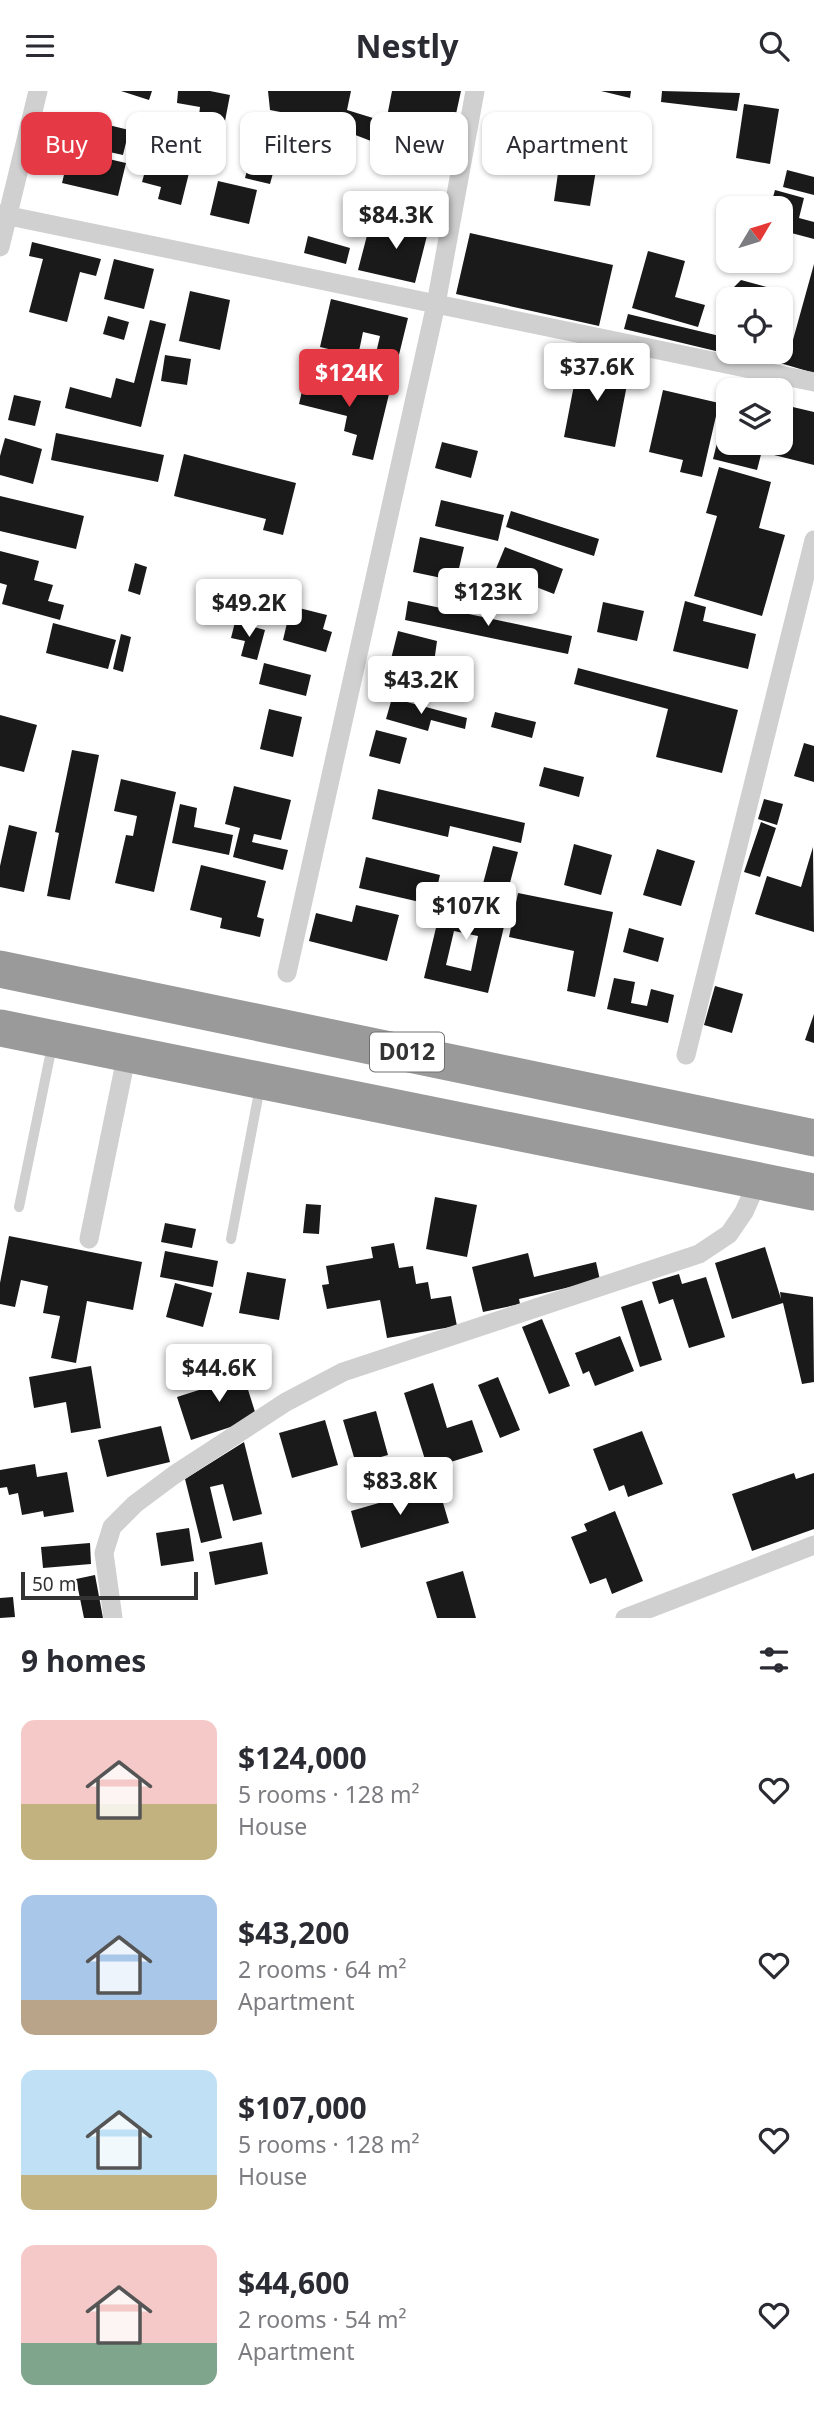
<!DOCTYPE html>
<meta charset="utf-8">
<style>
body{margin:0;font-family:"Noto Sans",sans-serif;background:#f2f2f3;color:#2b2b33;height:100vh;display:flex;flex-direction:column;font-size:26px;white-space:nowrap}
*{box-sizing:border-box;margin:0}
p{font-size:23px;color:#7c7c81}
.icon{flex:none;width:38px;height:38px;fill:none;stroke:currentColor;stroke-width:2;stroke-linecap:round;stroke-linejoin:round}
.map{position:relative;height:1527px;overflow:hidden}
.panel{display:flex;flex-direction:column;background:#fff;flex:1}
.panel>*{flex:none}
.top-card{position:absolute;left:21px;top:21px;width:774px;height:63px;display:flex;gap:14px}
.needle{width:46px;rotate:52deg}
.tools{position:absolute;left:716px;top:105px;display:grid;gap:14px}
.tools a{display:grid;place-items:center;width:77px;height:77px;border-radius:14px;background:#fff;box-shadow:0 2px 5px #0004;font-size:35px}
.scale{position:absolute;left:21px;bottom:18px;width:177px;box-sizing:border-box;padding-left:7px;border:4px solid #333;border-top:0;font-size:19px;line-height:24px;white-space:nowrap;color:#333;-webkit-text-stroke:5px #fff;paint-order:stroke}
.price{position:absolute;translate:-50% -60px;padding:0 16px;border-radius:7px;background:#fff;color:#222;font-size:23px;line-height:46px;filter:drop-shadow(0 2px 4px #0008)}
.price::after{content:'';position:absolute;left:50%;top:42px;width:21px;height:16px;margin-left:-10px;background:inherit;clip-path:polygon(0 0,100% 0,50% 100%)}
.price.current{background:#e63946;color:#fff}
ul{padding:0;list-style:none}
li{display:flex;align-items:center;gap:21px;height:175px;padding:0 21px}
li span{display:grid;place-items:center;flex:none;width:196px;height:140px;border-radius:14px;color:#555}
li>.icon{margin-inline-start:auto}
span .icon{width:84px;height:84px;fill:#fffc;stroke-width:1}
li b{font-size:30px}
h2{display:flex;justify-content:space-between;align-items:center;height:84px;padding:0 21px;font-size:30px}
.tag{padding:0 24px;border-radius:14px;background:#fff;box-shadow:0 2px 5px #0004;font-size:24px;line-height:63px}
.tag.current{background:#e63946;color:#fff}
header{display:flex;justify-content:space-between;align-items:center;height:91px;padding:0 21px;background:#fff;font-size:32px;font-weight:700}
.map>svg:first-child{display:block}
</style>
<header><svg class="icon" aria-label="menu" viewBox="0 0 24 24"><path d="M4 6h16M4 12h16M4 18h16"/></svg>Nestly<svg class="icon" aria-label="search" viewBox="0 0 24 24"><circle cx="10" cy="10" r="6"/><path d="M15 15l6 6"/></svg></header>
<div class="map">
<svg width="814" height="1527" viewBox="0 0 814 1527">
<rect width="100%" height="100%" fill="#fff"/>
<path fill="#1a1a1a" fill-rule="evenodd" d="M121,0H152L149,9Z
M178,0H210L230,4L225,30L199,25L200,16L177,12Z
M268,0H351L347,19L386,31L392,0H461L444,78L311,27L270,19Z
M601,0H631L630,7Z
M662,0L740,2L737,20L661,11Z
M744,13L779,18L770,73L736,67Z
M542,26L564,32L553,75L503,62L510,33L538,40Z
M88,29L129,39L123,64L82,55Z
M70,59L126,72L118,105L62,92Z
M151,59L192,70L181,114L158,108L161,96L142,91Z
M250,68L275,75L270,93L245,87Z
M560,68L597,73L590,115L554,110Z
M787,79L814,86V104L783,96Z
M218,90L257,99L249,133L210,124Z
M775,99L804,107L799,127L814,131V148L780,139V117H770Z
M417,122L432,125L415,192L358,179L370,133L412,143Z
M728,131V160L719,158Z
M470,142L613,174L599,235L456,203Z
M308,145L350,157L346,173L304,162Z
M32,151L101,168L96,185L80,181L67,231L29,221L43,168L29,165Z
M648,160L685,170L675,206L705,214L698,236L632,217Z
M114,168L154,178L144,218L104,208Z
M814,173V282L780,272L785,254L791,256Z
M741,189L788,202L781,224L780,208H740L726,204Z
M190,200L230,209L220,259L179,250Z
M331,208L408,227L395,280L373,275L380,245L363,241L358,265L320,256Z
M628,223L728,247V261H751L749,268L624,238Z
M108,225L129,231L124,249L103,243Z
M150,229L166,233L141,336L65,317L70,296L111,307L116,287L134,292Z
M165,264L191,268L187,294L161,290Z
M579,268L630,278L615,356L564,346Z
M306,283L389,303L373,369L352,364L357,344L344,340L347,325L299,313Z
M663,299L719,312L702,386L680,381L683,369L649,361Z
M14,304L41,310L35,335L8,329Z
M780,313L814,321V374L766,362L769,352H780Z
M722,332L728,334V352H764L757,379L713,368Z
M56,342L164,364L158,391L51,369Z
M5,347L42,358L33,393L0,384V365Z
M442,351L478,360L471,387L435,377Z
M184,363L296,392L283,444L263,439L266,428L174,405Z
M719,376L771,391L759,437L785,444L762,525L694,505L717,425L706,422Z
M0,405L84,425L76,458L0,440Z
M441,409L504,424L498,450L435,435Z
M511,420L599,448L594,465L506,436Z
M420,446L464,456L456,490L413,481Z
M505,456L563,478L554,503L495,480Z
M0,460L39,470L34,489L53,494L48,510L64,514L60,529L2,513L7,494L0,492Z
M135,472L147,476L140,504L128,500Z
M408,510L572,545L568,563L405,529Z
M685,510L706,516L703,530L756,543L748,578L673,560Z
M603,511L644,520L637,550L597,541Z
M291,515L327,524L323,538L332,541L326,561L283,549Z
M235,531L265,539L257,569L241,565L245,550L231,547Z
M53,532L116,549L108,578L46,562Z
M398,540L437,550L433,579L391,568Z
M121,543L131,546L123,581L113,578Z
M264,572L311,584L306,605L259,593Z
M578,577L738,619L722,682L656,666L668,618L574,593Z
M392,607L467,627L465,638L431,629L428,640L386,628Z
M269,618L302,626L293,666L260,658Z
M495,621L536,631L532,647L491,636Z
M0,624L37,634L24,681L0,675Z
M376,639L407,647L400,673L369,665Z
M804,652L814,655V691L794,685Z
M72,659L99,664L70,809L47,805L59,742L55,741Z
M544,676L584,686L579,706L539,695Z
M121,688L176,701L154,801L115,792L126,744L133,745L137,725L114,720Z
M234,695L291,709L281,749L254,743L252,751L288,759L283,779L233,766L240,737L225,733Z
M378,698L525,732L521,752L450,735L448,746L372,728Z
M764,708L783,713L777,734L758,728Z
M180,713L197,717L194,736L233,744L229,764L172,752Z
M761,731L776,737L760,786L744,781Z
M9,734L37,741L24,801L0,796V775Z
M574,753L612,764L601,804L564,794Z
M493,755L518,761L505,811L480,804Z
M813,756L814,841L755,823L767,785L801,796Z
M657,758L695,770L681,815L643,804Z
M366,766L440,784L433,814L359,797Z
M201,774L266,790L257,826L264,828L260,846L220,837L222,827L190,819Z
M445,799L509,815L488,902L424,887ZM454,840L478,845L471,880L446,874Z
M518,802L613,821L595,906L567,900L574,860L509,846Z
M356,814L399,824L387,870L309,850L316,822L352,831Z
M629,837L664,847L658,871L623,861Z
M614,887L635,891L631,912L647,915L651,898L674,904L668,932L607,918Z
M715,895L743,903L732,942L704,934Z
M814,923V952L805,949Z
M435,1106L477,1114L467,1166L426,1158Z
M306,1113L321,1114L319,1143L303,1142Z
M165,1132L196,1138L192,1157L161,1151Z
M9,1145L142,1171L133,1219L87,1210L76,1272L51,1267L60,1225L43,1222L48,1195L21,1189L15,1216L0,1213V1192Z
M394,1152L399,1177L413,1175L416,1193L428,1191L431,1208L451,1205L457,1235L387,1247L380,1209L327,1218L322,1194L329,1193L326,1175L373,1167L371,1156Z
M765,1156L781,1208L780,1201L813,1206L814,1291L802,1293L783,1212L732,1228L715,1172Z
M165,1160L218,1170L213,1196L160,1186Z
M528,1162L534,1186L596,1171L600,1189L519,1208L520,1213L483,1221L472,1176Z
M247,1181L286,1188L279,1229L239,1222Z
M679,1183L682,1193L706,1186L725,1246L689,1257L673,1208L659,1213L652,1191Z
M175,1192L212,1202L203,1236L166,1226Z
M642,1209L662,1269L640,1276L621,1216Z
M542,1228L570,1295L549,1303L522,1236Z
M620,1245L634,1280L595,1295L589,1280L583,1283L575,1262Z
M238,1267L256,1324L252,1329L191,1349L177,1306L224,1291L218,1273Z
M91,1275L101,1337L71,1342L66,1311L34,1317L29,1286Z
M498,1286L520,1339L500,1347L478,1294Z
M433,1292L447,1337L472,1329L483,1361L428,1378L404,1302Z
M376,1320L388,1364L356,1373L343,1329Z
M325,1329L338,1374L292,1387L279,1342Z
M161,1335L170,1371L107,1386L98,1349Z
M642,1340L663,1393L628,1406L624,1394L609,1400L593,1358Z
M244,1351L262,1423L233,1430L223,1393L210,1396L222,1447L201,1452L185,1388Z
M35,1373L37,1386L67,1381L74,1421L44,1426L43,1420L22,1424L18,1402L9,1404L7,1396L0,1397V1379Z
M794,1382L796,1388L814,1382V1438L752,1460L732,1403Z
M438,1395L449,1432L361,1457L351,1420Z
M615,1420L643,1490L612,1503L606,1487L590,1493L571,1446L587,1440L584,1433Z
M189,1437L194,1470L161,1475L156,1442Z
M262,1451L268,1483L215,1494L209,1461Z
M90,1452L91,1473L43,1477L41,1456Z
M463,1480L476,1527H437L426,1491Z
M95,1484L103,1527H84L76,1488Z
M13,1506L15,1526L0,1527V1507Z"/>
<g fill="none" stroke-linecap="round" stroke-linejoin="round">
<path stroke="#d0d0d0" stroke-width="10" d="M19,1116L52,955
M231,1148L260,996"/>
<path stroke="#d0d0d0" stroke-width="19" d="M0,123L814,291
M0,156L38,0
M287,882L436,213L475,0
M686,964L814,449
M89,1148L127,962
M113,1527L104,1462L112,1436L135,1413L174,1384L286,1311L343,1281L699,1163L729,1143L744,1121L758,1090
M625,1527L814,1454"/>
<path stroke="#9a9a9a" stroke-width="37" d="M0,878L814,1047
M0,937L814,1101"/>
</g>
<g text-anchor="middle" stroke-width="7" stroke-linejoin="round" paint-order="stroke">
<rect fill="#fff" stroke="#707070" stroke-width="2" x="370" y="941.5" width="74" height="39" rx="5"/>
<g font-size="23" font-weight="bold" fill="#333">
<text x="407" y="969">D012</text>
</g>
</g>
</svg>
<div class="tools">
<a><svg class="needle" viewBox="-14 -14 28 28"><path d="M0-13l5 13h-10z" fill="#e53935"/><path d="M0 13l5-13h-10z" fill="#7c7c81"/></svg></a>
<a><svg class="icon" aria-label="locate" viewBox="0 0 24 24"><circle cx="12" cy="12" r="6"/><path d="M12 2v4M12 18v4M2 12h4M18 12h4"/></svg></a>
<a><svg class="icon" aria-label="layers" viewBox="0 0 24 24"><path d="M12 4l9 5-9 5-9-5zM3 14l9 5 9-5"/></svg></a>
</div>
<div class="scale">50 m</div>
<b class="price" style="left:396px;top:160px">$84.3K</b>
<b class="price" style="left:597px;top:312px">$37.6K</b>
<b class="price current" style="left:349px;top:318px">$124K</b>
<b class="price" style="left:488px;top:537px">$123K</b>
<b class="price" style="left:249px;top:548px">$49.2K</b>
<b class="price" style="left:421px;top:625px">$43.2K</b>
<b class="price" style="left:466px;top:851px">$107K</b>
<b class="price" style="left:219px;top:1313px">$44.6K</b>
<b class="price" style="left:400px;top:1426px">$83.8K</b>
<div class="top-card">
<a class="tag current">Buy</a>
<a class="tag">Rent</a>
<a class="tag">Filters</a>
<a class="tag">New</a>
<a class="tag">Apartment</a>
</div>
</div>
<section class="panel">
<h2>9 homes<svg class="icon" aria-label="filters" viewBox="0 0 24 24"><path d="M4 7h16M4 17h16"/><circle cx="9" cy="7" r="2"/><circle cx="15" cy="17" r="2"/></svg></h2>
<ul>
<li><span style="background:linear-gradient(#f6c9c9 60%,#c2b280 0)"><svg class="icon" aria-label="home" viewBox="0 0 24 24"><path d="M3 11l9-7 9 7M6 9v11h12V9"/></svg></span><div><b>$124,000</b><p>5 rooms · 128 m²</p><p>House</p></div><svg class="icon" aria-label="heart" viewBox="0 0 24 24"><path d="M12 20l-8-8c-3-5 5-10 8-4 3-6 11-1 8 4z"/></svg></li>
<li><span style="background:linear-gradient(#a9c7e8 75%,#b9a48a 0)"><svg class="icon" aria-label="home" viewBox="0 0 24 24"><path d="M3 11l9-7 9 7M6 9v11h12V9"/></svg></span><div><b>$43,200</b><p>2 rooms · 64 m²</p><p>Apartment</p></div><svg class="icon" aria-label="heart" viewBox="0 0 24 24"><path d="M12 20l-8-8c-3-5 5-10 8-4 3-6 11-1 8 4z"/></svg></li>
<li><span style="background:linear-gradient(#bfe0f5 75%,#c2b280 0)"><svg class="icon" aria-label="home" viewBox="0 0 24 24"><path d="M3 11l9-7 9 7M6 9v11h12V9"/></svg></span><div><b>$107,000</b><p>5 rooms · 128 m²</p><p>House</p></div><svg class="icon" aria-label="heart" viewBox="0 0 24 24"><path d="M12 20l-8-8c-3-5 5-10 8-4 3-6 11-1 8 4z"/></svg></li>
<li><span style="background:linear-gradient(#f6c9c9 70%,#7fa58c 0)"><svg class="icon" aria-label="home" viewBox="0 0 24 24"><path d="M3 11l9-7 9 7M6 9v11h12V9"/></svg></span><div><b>$44,600</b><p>2 rooms · 54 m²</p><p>Apartment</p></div><svg class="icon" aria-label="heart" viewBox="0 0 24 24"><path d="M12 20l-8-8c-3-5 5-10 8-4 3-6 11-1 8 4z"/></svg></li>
</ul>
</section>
